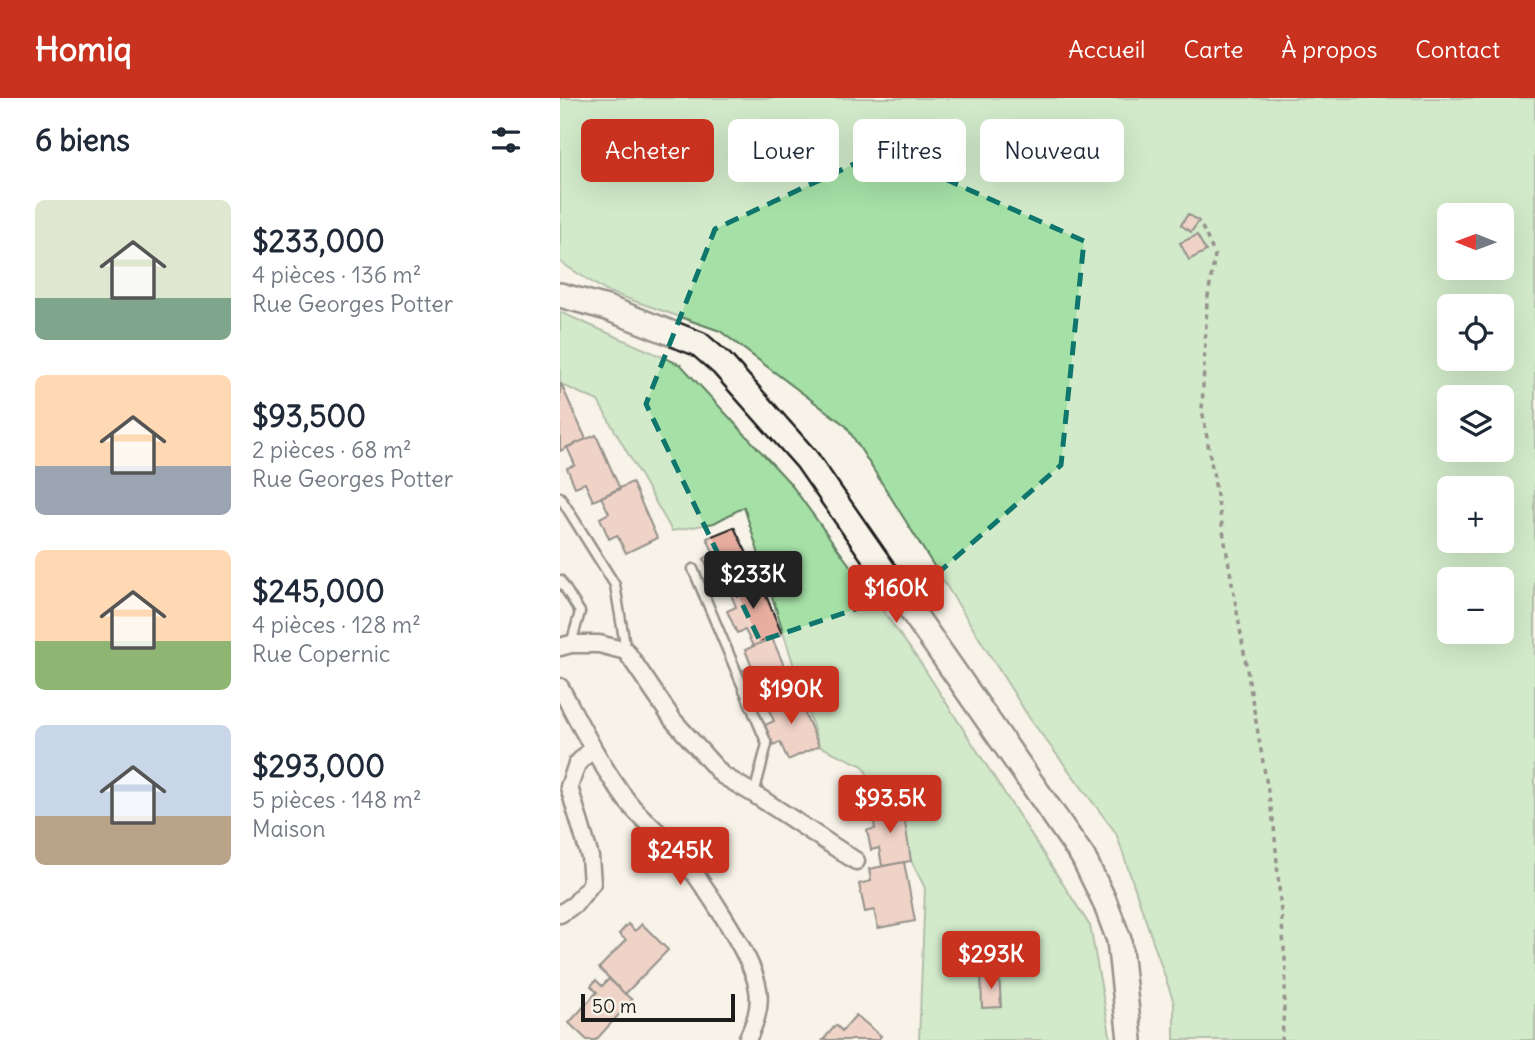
<!DOCTYPE html>
<html lang="fr">
<meta charset="utf-8">
<style>
body{margin:0;font-family:Delius,sans-serif;background:#f2f2f3;color:#1f2937;height:100vh;display:flex;flex-direction:column;font-size:26px;white-space:nowrap}
*{box-sizing:border-box;margin:0}
p{font-size:23px;color:#747a83}
.icon{flex:none;width:38px;height:38px;fill:none;stroke:currentColor;stroke-width:2;stroke-linecap:round;stroke-linejoin:round}
.map{position:relative;flex:1;overflow:hidden}
.details{display:flex;flex-direction:column;background:#fff;width:560px}
.details>*{flex:none}
.banner{position:absolute;left:21px;top:21px;width:665px;height:63px;display:flex;gap:14px}
.needle{width:46px;rotate:271deg}
.tools{position:absolute;left:877px;top:105px;display:grid;gap:14px}
.tools a{display:grid;place-items:center;width:77px;height:77px;border-radius:10px;background:#fff;box-shadow:0 7px 28px #0002;font-size:35px}
.scale{position:absolute;left:21px;bottom:18px;width:154px;box-sizing:border-box;padding-left:7px;border:4px solid #1c1c1c;border-top:0;font-size:19px;line-height:24px;white-space:nowrap;color:#1c1c1c;-webkit-text-stroke:5px #f7f3e8;paint-order:stroke}
.price{position:absolute;translate:-50% -60px;padding:0 16px;border-radius:7px;background:#c8321e;color:#fff;font-size:23px;line-height:46px;filter:drop-shadow(0 2px 4px #0008)}
.price::after{content:'';position:absolute;left:50%;top:42px;width:21px;height:16px;margin-left:-10px;background:inherit;clip-path:polygon(0 0,100% 0,50% 100%)}
.price.on{background:#222;color:#fff}
ul{padding:0;list-style:none}
li{display:flex;align-items:center;gap:21px;height:175px;padding:0 35px}
li span{display:grid;place-items:center;flex:none;width:196px;height:140px;border-radius:10px;color:#555}
li>.icon{margin-inline-start:auto}
span .icon{width:84px;height:84px;fill:#fffc;stroke-width:1}
li b{font-size:30px}
h2{display:flex;justify-content:space-between;align-items:center;height:84px;padding:0 35px;font-size:30px}
.chip{padding:0 24px;border-radius:10px;background:#fff;box-shadow:0 7px 28px #0002;font-size:24px;line-height:63px}
.chip.on{background:#c8321e;color:#fff}
header{display:flex;align-items:center;gap:42px;box-sizing:border-box;height:98px;padding:0 35px;background:#c8321e;color:#fff}
header strong{font-size:33px}
nav{display:flex;gap:38px;margin-inline-start:auto;font-size:24px}
main{display:flex;flex:1;min-height:0}
.map>svg:first-child{display:block}
</style>
<header>
<strong>Homiq</strong>
<nav><a>Accueil</a><a>Carte</a><a>À propos</a><a>Contact</a></nav>
</header>
<main>
<section class="details">
<h2>6 biens<svg class="icon" aria-label="filters" viewBox="0 0 24 24"><path d="M4 7h16M4 17h16"/><circle cx="9" cy="7" r="2"/><circle cx="15" cy="17" r="2"/></svg></h2>
<ul>
<li><span style="background:linear-gradient(#dfe7d0 70%,#7fa58c 0)"><svg class="icon" aria-label="home" viewBox="0 0 24 24"><path d="M3 11l9-7 9 7M6 9v11h12V9"/></svg></span><div><b>$233,000</b><p>4 pièces · 136 m²</p><p>Rue Georges Potter</p></div></li>
<li><span style="background:linear-gradient(#ffd9b3 65%,#9aa5b1 0)"><svg class="icon" aria-label="home" viewBox="0 0 24 24"><path d="M3 11l9-7 9 7M6 9v11h12V9"/></svg></span><div><b>$93,500</b><p>2 pièces · 68 m²</p><p>Rue Georges Potter</p></div></li>
<li><span style="background:linear-gradient(#ffd9b3 65%,#8fb573 0)"><svg class="icon" aria-label="home" viewBox="0 0 24 24"><path d="M3 11l9-7 9 7M6 9v11h12V9"/></svg></span><div><b>$245,000</b><p>4 pièces · 128 m²</p><p>Rue Copernic</p></div></li>
<li><span style="background:linear-gradient(#c9d6e8 65%,#b9a48a 0)"><svg class="icon" aria-label="home" viewBox="0 0 24 24"><path d="M3 11l9-7 9 7M6 9v11h12V9"/></svg></span><div><b>$293,000</b><p>5 pièces · 148 m²</p><p>Maison</p></div></li>
</ul>
</section>
<div class="map">
<svg width="975" height="942" viewBox="0 0 975 942">
<rect width="100%" height="100%" fill="#f7f3e8"/>
<filter id="ink" filterUnits="userSpaceOnUse"><feTurbulence type="fractalNoise" baseFrequency=".0143" numOctaves="2"/><feDisplacementMap in="SourceGraphic" scale="14" xChannelSelector="R" yChannelSelector="G"/><feConvolveMatrix kernelMatrix="1 2 1 2 8 2 1 2 1" color-interpolation-filters="sRGB"/></filter>
<g filter="url(#ink)">
<path fill="#a5e0a6" stroke="#607e61" stroke-width="2" fill-rule="evenodd" d="M0,0H975V942H614V905L556,735L470,621L286,328L160,233L46,193L0,164ZM889,117H942V170H889ZM889,208H942V261H889ZM889,299H942V352H889ZM889,390H942V443H889ZM889,481H942V534H889Z
M0,214L121,267L230,385L360,564L530,828L551,942H359L365,790L303,668L259,648L184,409L154,425L112,433L38,303L0,286Z"/>
<path fill="#e7aea0" stroke="#1c1c1c" stroke-width="2" d="M628,116L639,123L631,134L621,127Z
M637,137L646,153L629,162L620,145Z
M1,286L26,341L0,353V287Z
M36,337L60,391L33,403L25,385L15,389L7,370L15,367L7,349Z
M72,384L97,440L66,455L57,437L49,441L40,420L49,415L41,399Z
M174,429L197,476L168,489L165,476L153,481L144,461L153,454L147,440Z
M197,476L222,536L193,548L185,532L177,535L167,513L176,509L168,489Z
M212,540L235,593L206,606L198,589L190,593L181,573L192,569L185,552Z
M235,593L259,648L228,662L220,644L213,647L205,627L214,623L206,606Z
M342,706L351,763L322,768L319,750L311,752L307,732L315,731L312,711Z
M344,764L355,823L318,830L314,812L305,814L299,786L311,783L309,771Z
M68,826L75,833L82,826L108,852L65,896L39,870L66,842L59,836Z
M421,876H439L441,909L422,910Z
M49,881L72,902L36,942H27L9,925L37,894L31,888L36,882L42,888Z
M296,917L321,938L318,942H263L276,927L282,933Z"/>
<g fill="none" stroke-linecap="round" stroke-linejoin="round">
<defs>
<path id="service" d="M0,399L55,487L66,553
M133,471L207,646L194,696
M0,482L20,514L11,546"/>
<path id="minor" d="M0,549L11,546H39L66,553L113,622L162,677L194,696L296,763
M0,589C21,628 41,669 68,704C81,721 99,734 113,749C137,775 193,858 198,891C201,910 195,925 187,942
M0,816L15,806L32,785L30,759L9,689L17,666L33,650"/>
<path id="secondary" d="M0,197L47,210L139,246L162,266L247,362L523,759L544,802L559,842L570,942"/>
</defs>
<use href="#service" stroke="#1c1c1c" stroke-width="13"/>
<use href="#minor" stroke="#1c1c1c" stroke-width="21"/>
<use href="#secondary" stroke="#1c1c1c" stroke-width="28"/>
<path stroke="#1c1c1c" stroke-width="3.5" stroke-dasharray="5 5" stroke-linecap="butt" d="M642,129L655,157L647,204L642,311L714,728L726,874L722,942"/>
<use href="#service" stroke="#f7f3e8" stroke-width="8"/>
<use href="#minor" stroke="#f7f3e8" stroke-width="16"/>
<use href="#secondary" stroke="#f7f3e8" stroke-width="23"/>
</g>
</g>
<path d="M0 0H975V942H0ZM322,53L524,143L501,367L362,489L200,543L86,306L155,131Z" fill="#f7f3e8" fill-opacity=".55" fill-rule="evenodd"/>
<path fill="none" stroke="#0f766e" stroke-width="5" stroke-dasharray="14 9" stroke-linejoin="round" d="M322,53L524,143L501,367L362,489L200,543L86,306L155,131Z"/>
</svg>
<div class="tools">
<a><svg class="needle" viewBox="-14 -14 28 28"><path d="M0-13l5 13h-10z" fill="#e53935"/><path d="M0 13l5-13h-10z" fill="#747a83"/></svg></a>
<a><svg class="icon" aria-label="locate" viewBox="0 0 24 24"><circle cx="12" cy="12" r="6"/><path d="M12 2v4M12 18v4M2 12h4M18 12h4"/></svg></a>
<a><svg class="icon" aria-label="layers" viewBox="0 0 24 24"><path d="M12 4l9 5-9 5-9-5zM3 14l9 5 9-5"/></svg></a>
<a>+</a>
<a>−</a>
</div>
<div class="scale">50 m</div>
<b class="price on" style="left:193px;top:513px">$233K</b>
<b class="price" style="left:336px;top:527px">$160K</b>
<b class="price" style="left:231px;top:628px">$190K</b>
<b class="price" style="left:330px;top:737px">$93.5K</b>
<b class="price" style="left:120px;top:789px">$245K</b>
<b class="price" style="left:431px;top:893px">$293K</b>
<div class="banner">
<a class="chip on">Acheter</a>
<a class="chip">Louer</a>
<a class="chip">Filtres</a>
<a class="chip">Nouveau</a>
</div>
</div>
</main>
